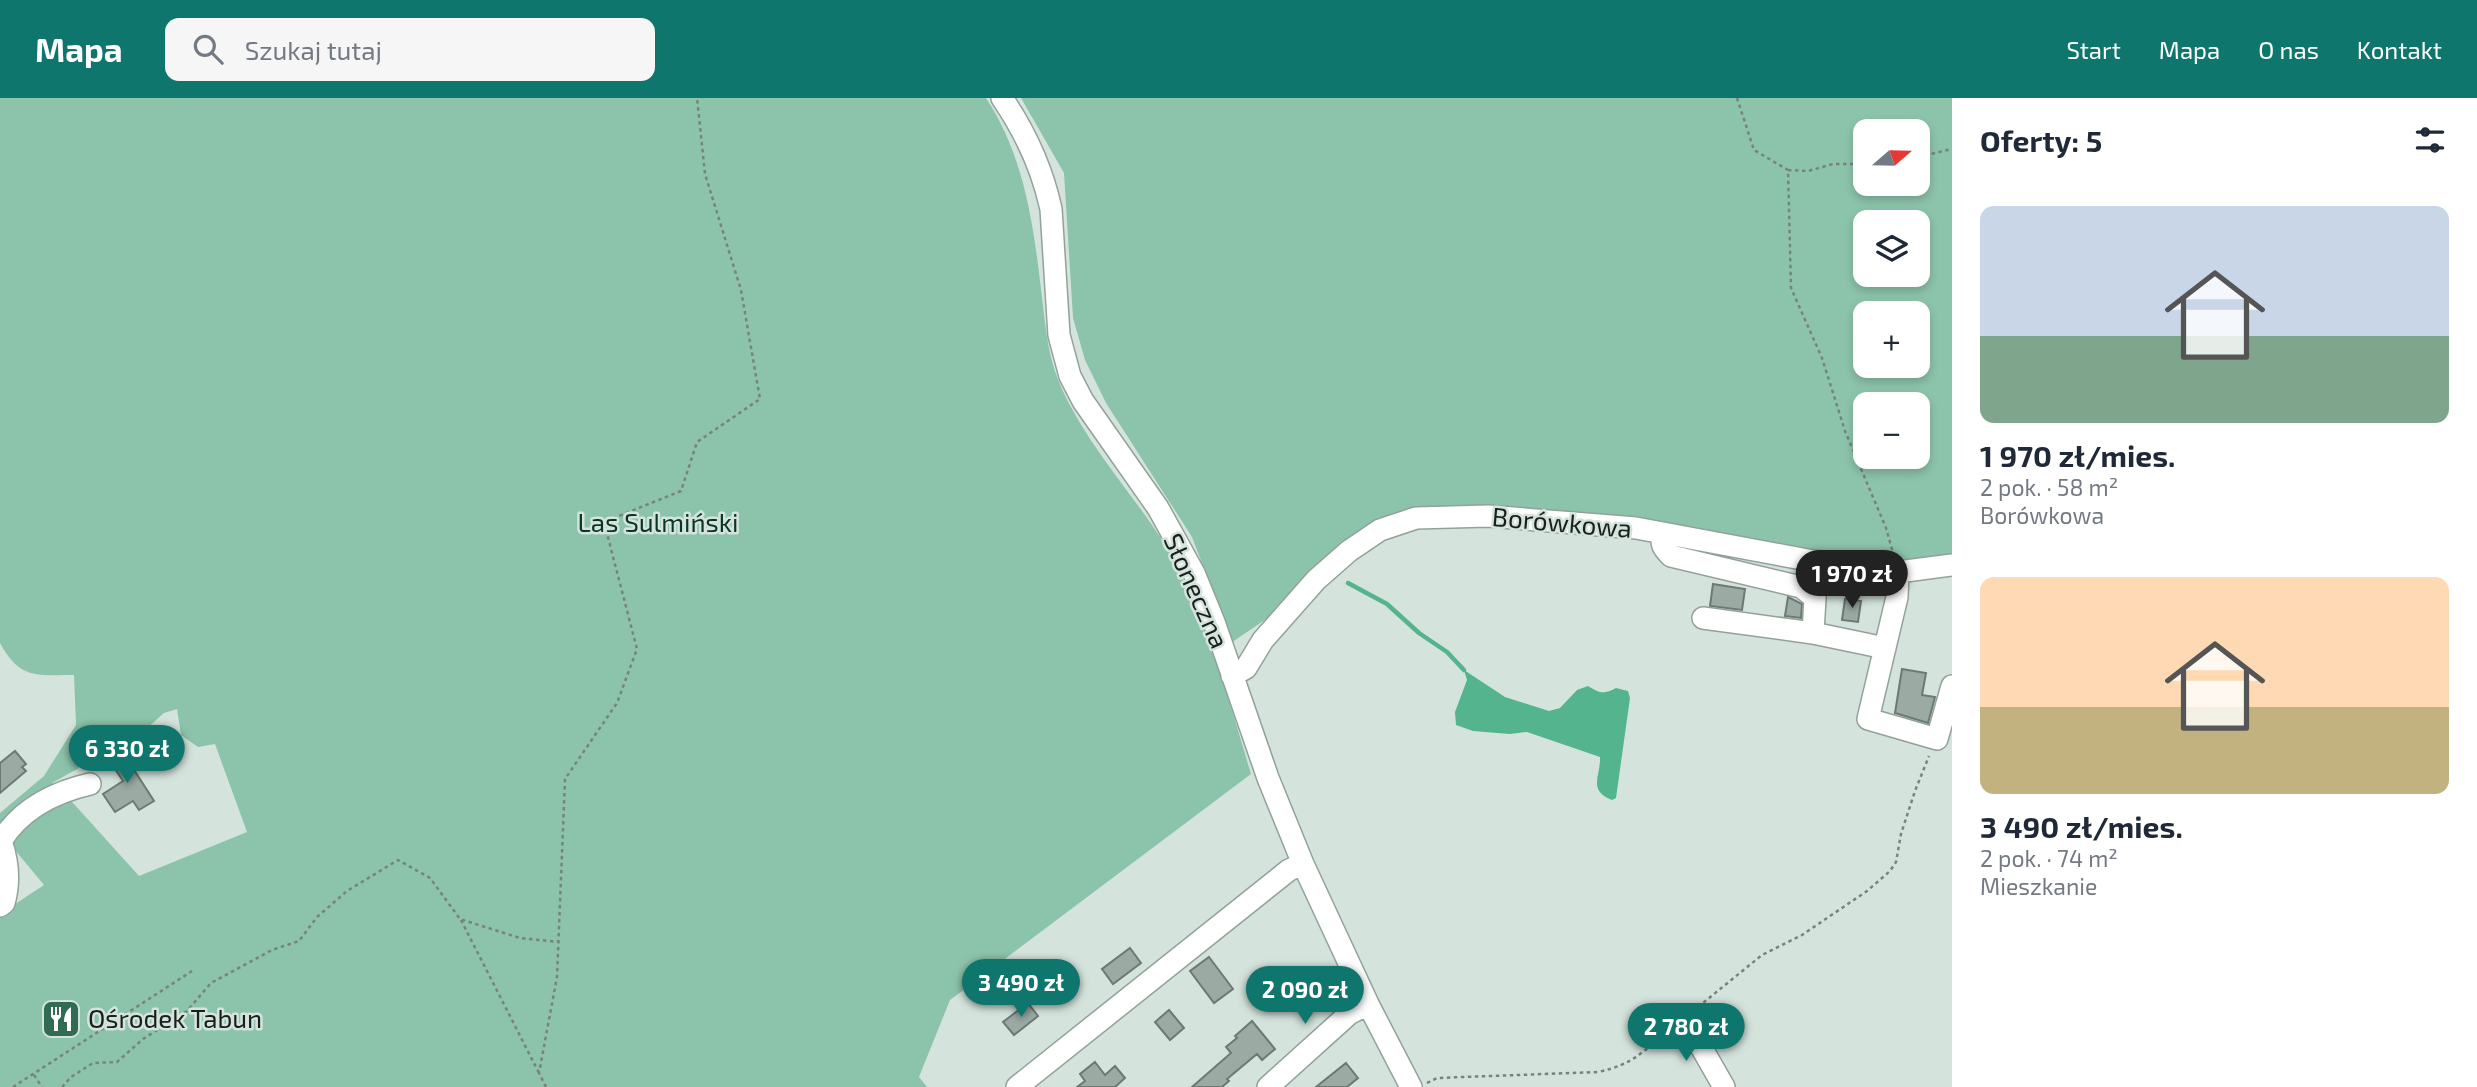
<!DOCTYPE html>
<html lang="pl">
<meta charset="utf-8">
<style>
body{margin:0;font-family:"Exo 2",sans-serif;background:#f6f6f7;color:#1f2937;height:100vh;display:flex;flex-direction:column;font-size:26px;white-space:nowrap}
*{box-sizing:border-box;margin:0}
p{font-size:23px;color:#747a83}
.icon{flex:none;width:38px;height:38px;fill:none;stroke:currentColor;stroke-width:2;stroke-linecap:round;stroke-linejoin:round}
.map{position:relative;flex:1;overflow:hidden}
.sheet{display:flex;flex-direction:column;background:#fff;width:525px}
.sheet>*{flex:none}
.needle{width:46px;rotate:70deg}
.buttons{position:absolute;left:1853px;top:21px;display:grid;gap:14px}
.buttons a{display:grid;place-items:center;width:77px;height:77px;border-radius:14px;background:#fff;box-shadow:0 4px 10px #0003;font-size:35px}
.price{position:absolute;translate:-50% -60px;padding:0 16px;border-radius:24px;background:#0f766e;color:#fff;font-size:23px;line-height:46px;filter:drop-shadow(0 2px 4px #0008)}
.price::after{content:'';position:absolute;left:50%;top:42px;width:21px;height:16px;margin-left:-10px;background:inherit;clip-path:polygon(0 0,100% 0,50% 100%)}
.price.active{background:#222;color:#fff}
ul{padding:0;list-style:none}
li{display:grid;align-content:center;gap:14px;height:371px;padding:0 28px}
li span{display:grid;place-items:center;height:217px;border-radius:14px;color:#555}
li>.icon{margin-inline-start:auto}
span .icon{width:126px;height:126px;fill:#fffc;stroke-width:1}
li b{font-size:30px}
h2{display:flex;justify-content:space-between;align-items:center;height:84px;padding:0 28px;font-size:30px}
header{display:flex;align-items:center;gap:42px;box-sizing:border-box;height:98px;padding:0 35px;background:#0f766e;color:#fff}
header strong{font-size:33px}
nav{display:flex;gap:38px;margin-inline-start:auto;font-size:24px}
.search{width:490px;height:63px;background:#f6f6f7;display:flex;align-items:center;gap:18px;box-sizing:border-box;padding:0 24px;border-radius:14px;color:#747a83;font-size:26px}
main{display:flex;flex:1;min-height:0}
.map>svg:first-child{display:block}
</style>
<header>
<strong>Mapa</strong>
<div class="search"><svg class="icon" aria-label="search" viewBox="0 0 24 24"><circle cx="10" cy="10" r="6"/><path d="M15 15l6 6"/></svg>Szukaj tutaj</div>
<nav><a>Start</a><a>Mapa</a><a>O nas</a><a>Kontakt</a></nav>
</header>
<main>
<div class="map">
<svg width="1952" height="989" viewBox="0 0 1952 989">
<rect width="100%" height="100%" fill="#d4e4dc"/>
<path fill="#8cc4ab" fill-rule="evenodd" d="M0,0H986C1024,58 1033,124 1041,191C1045,223 1047,255 1059,284C1084,344 1132,394 1166,448C1173,460 1179,474 1185,486C1214,547 1232,612 1251,676L950,902L919,979L927,989H0V816L44,787L0,734V715L44,678L76,627L74,577C37,577 20,582 0,545ZM177,611L181,637L198,649L215,646L247,734L139,778L74,706L52,685L77,671L105,649L132,633L146,631L164,615Z
M1021,0H1952V461L1919,468L1420,416L1231,545L1221,515L1192,439L1106,305L1085,262L1073,220L1064,75ZM1866,33H1918V86H1866ZM1866,124H1918V177H1866ZM1866,215H1918V268H1866ZM1866,306H1918V359H1866Z"/>
<path fill="#53b48e" d="M1464,572L1505,599L1549,613L1560,610L1577,592L1588,588C1600,595 1603,597 1616,590L1628,593L1630,600L1616,700L1612,702C1587,692 1601,678 1600,659L1527,634L1510,636L1473,633L1456,627L1455,614L1467,582Z"/>
<g fill="none" stroke-linecap="round" stroke-linejoin="round">
<path stroke="#53b48e" stroke-width="4.5" d="M1348,485L1387,506L1419,535L1447,554L1464,572"/>
</g>
<path fill="#9baaa3" stroke="#6b7a73" stroke-width="2" d="M1713,486L1745,491L1742,512L1710,508Z
M1788,499L1802,506L1801,520L1785,518Z
M1845,501L1861,503L1858,524L1842,522Z
M1902,571L1926,575L1922,597L1935,599L1928,625L1895,615Z
M120,650L154,703L139,712L133,703L115,714L103,696L123,683L107,659Z
M15,653L26,666L22,669L26,673L0,695V665Z
M1130,850L1141,865L1113,886L1102,871Z
M1209,859L1233,891L1214,905L1190,873Z
M1028,905L1038,918L1014,937L1003,924Z
M1169,912L1184,930L1170,942L1155,924Z
M1252,923L1275,951L1262,962L1257,956L1227,981L1229,983L1222,989H1192L1231,955L1226,949L1237,940L1235,938Z
M1095,964L1105,977L1115,968L1125,980L1115,989H1077L1085,983L1080,976Z
M1346,965L1358,980L1347,989H1316Z"/>
<g fill="none" stroke-linecap="round" stroke-linejoin="round">
<defs>
<path id="minor" d="M1002,0C1026,35 1042,70 1051,111L1059,237L1070,278L1083,303L1158,410L1194,475L1214,524L1268,680L1303,766L1368,906L1411,989
M1663,435C1660,446 1663,450 1671,458L1801,489L1815,500L1813,535L1885,550
M1898,474L1897,499L1868,621L1937,641L1952,588
M1703,520L1813,535
M1232,578L1246,570L1263,542L1316,482L1349,453L1380,432L1416,420L1488,418L1636,430L1813,463L1898,474L1952,467
M0,808L4,805C10,784 8,763 1,743C21,711 55,694 90,686
M1684,919L1724,989
M1017,989L1289,772L1303,766
M1268,989L1349,916L1368,906"/>
</defs>
<use href="#minor" stroke="#92a19a" stroke-width="24"/>
<path stroke="#78837d" stroke-width="2.5" stroke-dasharray="3.5 3.5" stroke-linecap="butt" d="M1737,0L1754,52L1788,72L1791,190L1822,260L1845,333L1886,430L1893,455
M1918,59L1952,51
M1788,72L1808,73L1833,66H1866
M461,822L539,975
M1698,909L1762,857L1802,837L1867,793L1890,773L1896,764L1901,736L1915,693L1929,658
M34,977L42,989
M1427,985L1437,980L1598,974C1635,966 1643,953 1671,930
M13,989L192,873
M62,989L71,979L93,965L117,964L143,941L187,913L211,885L272,852L299,843L317,819L347,793L398,762L430,780L460,821L520,840L559,844
M546,989L539,975L557,879L565,681L617,605L637,551L604,424L681,393L697,344L760,301L741,192L705,76L697,0"/>
<use href="#minor" stroke="#fff" stroke-width="21"/>
</g>
<defs>
<symbol id="restaurant-square" viewBox="-11 -11 22 22"><rect x="-9" y="-9" width="18" height="18" rx="4" fill="#316b54" stroke="#d4e4dc"/><path d="M-5-6h1v4h1v-4h1v4h1v-4h1v5L-1.5 .5V6h-2V.5L-5-1ZM5-6V6H3V1.5H1.5Q1.5-4 5-6Z" fill="#fff"/></symbol>
</defs>
<g fill-rule="evenodd">
<use href="#restaurant-square" x="39" y="899" width="44" height="44"/>
</g>
<g text-anchor="middle" stroke-width="5" stroke-linejoin="round" paint-order="stroke">
<g font-size="26" fill="#093526" stroke="#d4e4dc">
<text x="658" y="434">Las Sulmiński</text>
</g>
<g font-size="26" fill="#191f1c" stroke="#d4e4dc">
<text transform="translate(1562 425) rotate(5)" y="9">Borówkowa</text>
<text transform="translate(1196 493) rotate(66)" y="9">Słoneczna</text>
</g>
<g font-size="26" fill="#191f1c" stroke="#d4e4dc" text-anchor="start">
<text x="88" y="930">Ośrodek Tabun</text>
</g>
</g>
</svg>
<div class="buttons">
<a><svg class="needle" viewBox="-14 -14 28 28"><path d="M0-13l5 13h-10z" fill="#e53935"/><path d="M0 13l5-13h-10z" fill="#747a83"/></svg></a>
<a><svg class="icon" aria-label="layers" viewBox="0 0 24 24"><path d="M12 4l9 5-9 5-9-5zM3 14l9 5 9-5"/></svg></a>
<a>+</a>
<a>−</a>
</div>
<b class="price active" style="left:1852px;top:512px">1 970 zł</b>
<b class="price" style="left:127px;top:687px">6 330 zł</b>
<b class="price" style="left:1021px;top:921px">3 490 zł</b>
<b class="price" style="left:1305px;top:928px">2 090 zł</b>
<b class="price" style="left:1686px;top:965px">2 780 zł</b>
</div>
<section class="sheet">
<h2>Oferty: 5<svg class="icon" aria-label="filters" viewBox="0 0 24 24"><path d="M4 7h16M4 17h16"/><circle cx="9" cy="7" r="2"/><circle cx="15" cy="17" r="2"/></svg></h2>
<ul>
<li><span style="background:linear-gradient(#c9d6e8 60%,#7fa58c 0)"><svg class="icon" aria-label="home" viewBox="0 0 24 24"><path d="M3 11l9-7 9 7M6 9v11h12V9"/></svg></span><div><b>1 970 zł/mies.</b><p>2 pok. · 58 m²</p><p>Borówkowa</p></div></li>
<li><span style="background:linear-gradient(#ffd9b3 60%,#c2b280 0)"><svg class="icon" aria-label="home" viewBox="0 0 24 24"><path d="M3 11l9-7 9 7M6 9v11h12V9"/></svg></span><div><b>3 490 zł/mies.</b><p>2 pok. · 74 m²</p><p>Mieszkanie</p></div></li>
</ul>
</section>
</main>
